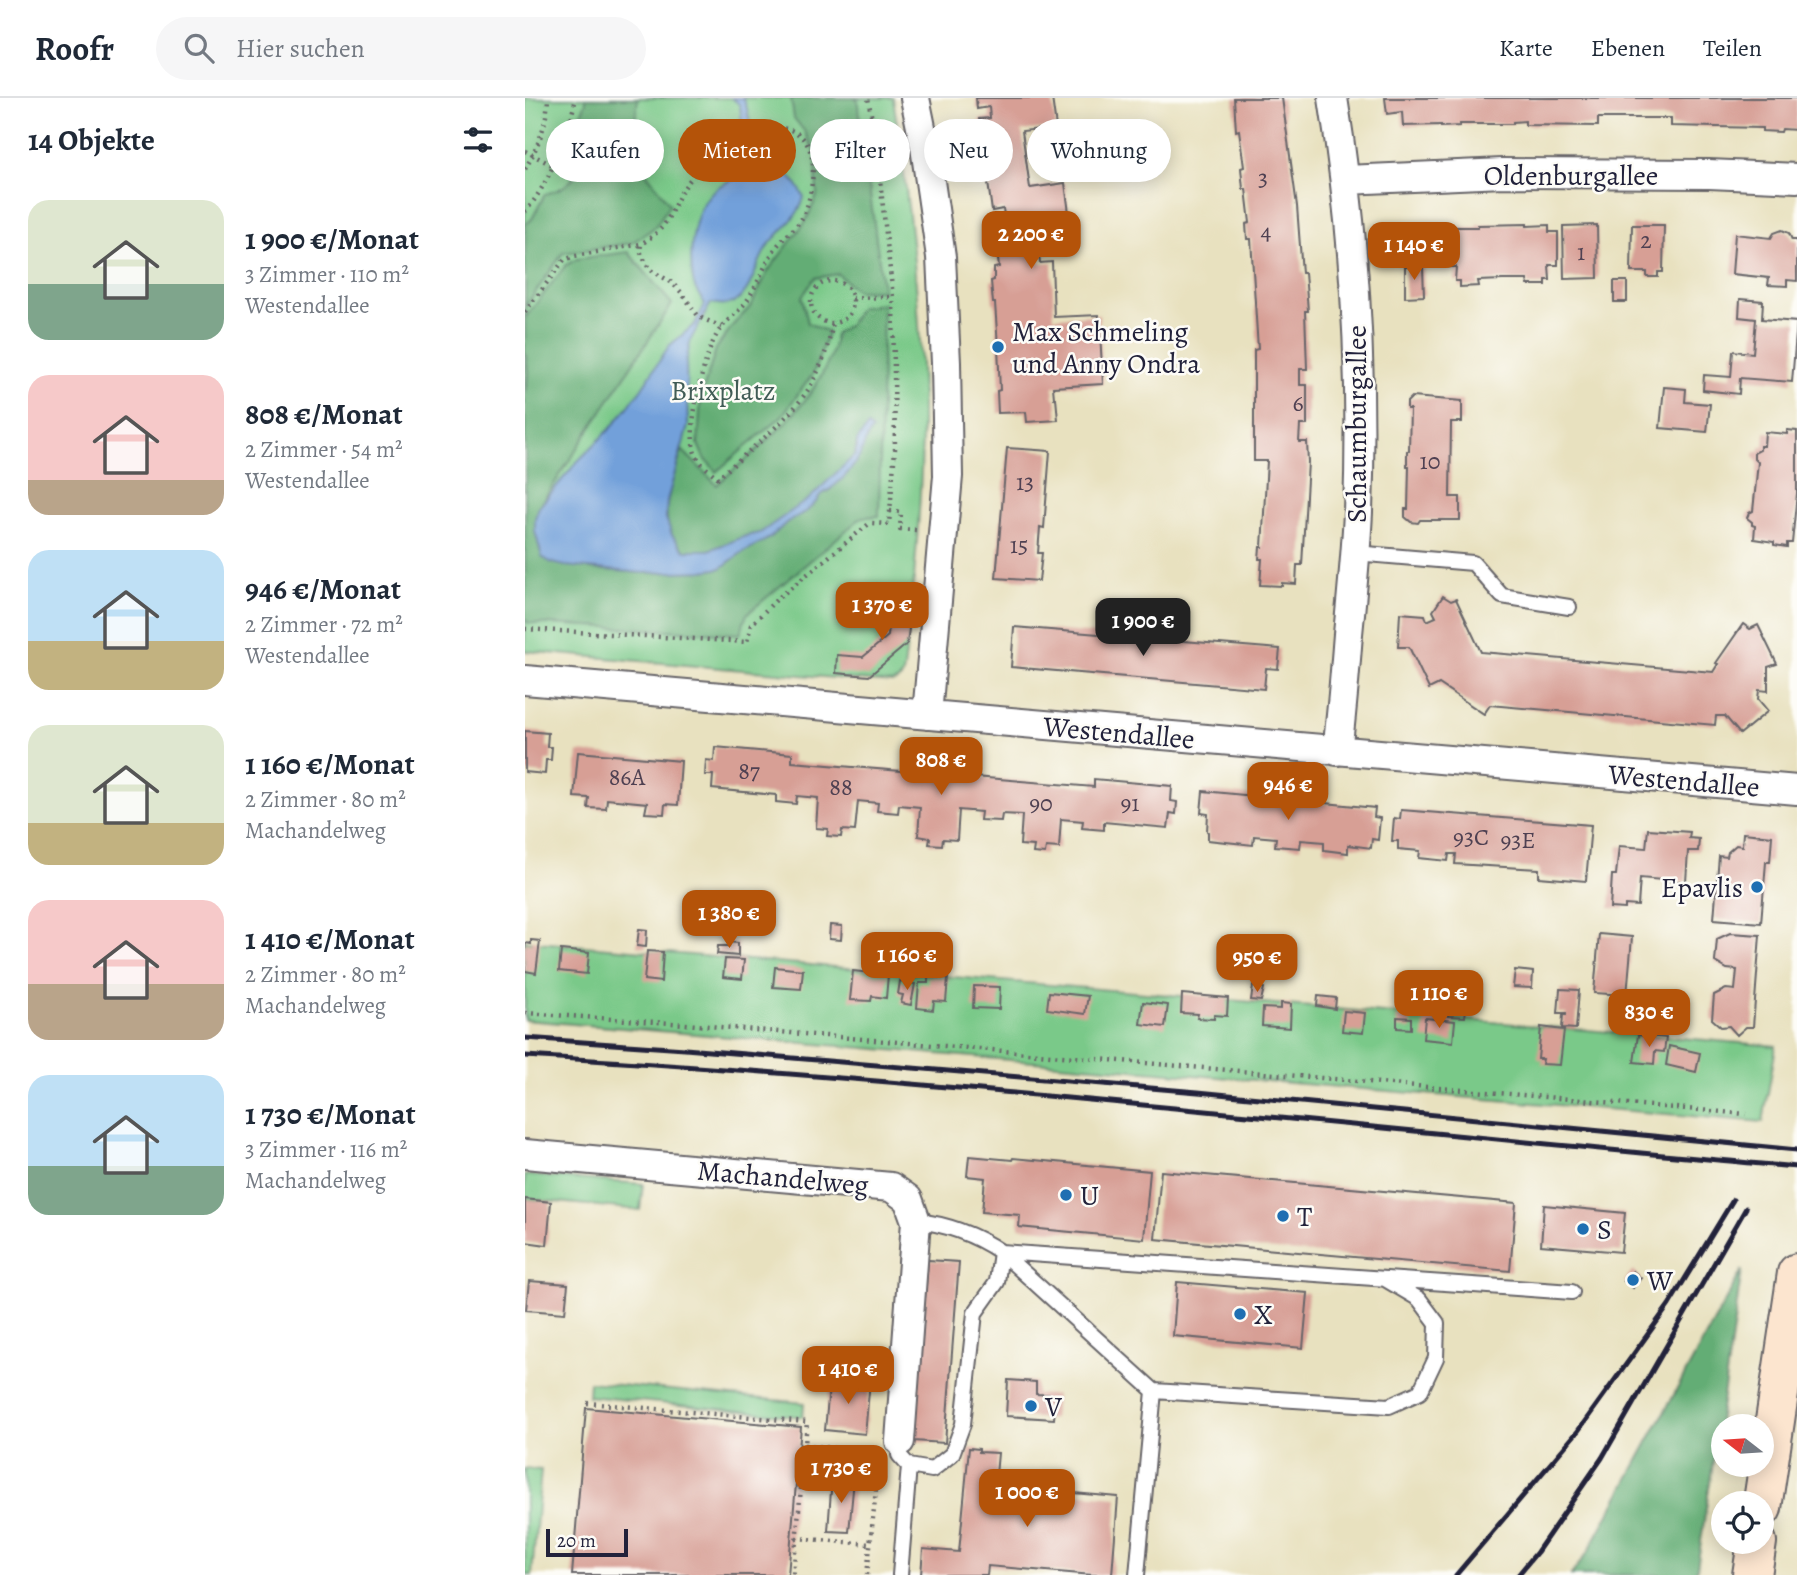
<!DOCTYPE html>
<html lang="de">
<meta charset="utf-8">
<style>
body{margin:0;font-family:Alegreya,serif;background:#f6f6f7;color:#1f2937;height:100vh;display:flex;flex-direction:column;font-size:26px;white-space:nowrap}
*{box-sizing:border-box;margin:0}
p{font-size:23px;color:#747a83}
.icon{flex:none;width:38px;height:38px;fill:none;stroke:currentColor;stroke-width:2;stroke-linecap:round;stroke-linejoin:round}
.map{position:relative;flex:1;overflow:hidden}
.details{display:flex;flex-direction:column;background:#fff;width:525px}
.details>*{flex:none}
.guide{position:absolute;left:21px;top:21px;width:665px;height:63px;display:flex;gap:14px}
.needle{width:46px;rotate:287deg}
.controls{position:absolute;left:1186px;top:1316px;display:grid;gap:14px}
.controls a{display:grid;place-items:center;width:63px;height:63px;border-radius:50%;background:#fff;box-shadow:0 4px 18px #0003;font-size:35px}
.scale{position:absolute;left:21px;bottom:18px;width:82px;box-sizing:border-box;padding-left:7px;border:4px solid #22223b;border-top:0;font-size:19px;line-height:24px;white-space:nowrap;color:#22223b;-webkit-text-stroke:5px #fdfcf7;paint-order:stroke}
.price{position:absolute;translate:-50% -60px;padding:0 16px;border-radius:14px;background:#b45309;color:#fff;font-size:23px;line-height:46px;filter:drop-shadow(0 2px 4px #0008)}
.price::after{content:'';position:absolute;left:50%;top:42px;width:21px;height:16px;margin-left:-10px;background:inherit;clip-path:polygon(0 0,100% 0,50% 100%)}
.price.current{background:#222;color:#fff}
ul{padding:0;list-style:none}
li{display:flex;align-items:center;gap:21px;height:175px;padding:0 28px}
li span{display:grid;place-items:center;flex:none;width:196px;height:140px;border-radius:21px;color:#555}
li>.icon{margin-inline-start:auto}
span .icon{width:84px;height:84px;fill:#fffc;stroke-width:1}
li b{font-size:30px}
h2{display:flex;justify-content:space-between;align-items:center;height:84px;padding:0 28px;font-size:30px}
.tag{padding:0 24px;border-radius:32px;background:#fff;box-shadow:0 4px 18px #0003;font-size:24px;line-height:63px}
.tag.current{background:#b45309;color:#fff}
header{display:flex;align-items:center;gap:42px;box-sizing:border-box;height:98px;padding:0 35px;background:#fff;border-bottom:2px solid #e0e1e3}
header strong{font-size:33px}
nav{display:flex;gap:38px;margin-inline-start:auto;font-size:24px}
.search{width:490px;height:63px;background:#f6f6f7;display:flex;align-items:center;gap:18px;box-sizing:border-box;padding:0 24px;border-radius:38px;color:#747a83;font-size:26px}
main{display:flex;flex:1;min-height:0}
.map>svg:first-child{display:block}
</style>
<header>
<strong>Roofr</strong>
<div class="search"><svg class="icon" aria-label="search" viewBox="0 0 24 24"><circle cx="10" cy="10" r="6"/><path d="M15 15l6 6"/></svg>Hier suchen</div>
<nav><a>Karte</a><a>Ebenen</a><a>Teilen</a></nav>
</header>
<main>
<section class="details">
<h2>14 Objekte<svg class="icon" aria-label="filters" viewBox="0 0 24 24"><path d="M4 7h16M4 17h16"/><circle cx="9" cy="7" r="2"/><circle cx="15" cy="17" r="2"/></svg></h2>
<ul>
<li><span style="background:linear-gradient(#dfe7d0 60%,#7fa58c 0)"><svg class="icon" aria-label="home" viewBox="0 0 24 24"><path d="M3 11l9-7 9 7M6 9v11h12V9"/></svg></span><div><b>1 900 €/Monat</b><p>3 Zimmer · 110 m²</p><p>Westendallee</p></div></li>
<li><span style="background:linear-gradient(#f6c9c9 75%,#b9a48a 0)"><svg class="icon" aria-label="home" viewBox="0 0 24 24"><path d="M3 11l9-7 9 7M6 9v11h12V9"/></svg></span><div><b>808 €/Monat</b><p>2 Zimmer · 54 m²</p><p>Westendallee</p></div></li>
<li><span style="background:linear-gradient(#bfe0f5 65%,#c2b280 0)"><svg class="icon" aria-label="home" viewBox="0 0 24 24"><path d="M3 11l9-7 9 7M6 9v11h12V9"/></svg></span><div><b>946 €/Monat</b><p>2 Zimmer · 72 m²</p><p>Westendallee</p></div></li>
<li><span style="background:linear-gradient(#dfe7d0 70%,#c2b280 0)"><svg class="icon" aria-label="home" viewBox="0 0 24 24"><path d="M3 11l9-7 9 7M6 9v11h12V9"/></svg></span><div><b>1 160 €/Monat</b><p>2 Zimmer · 80 m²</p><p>Machandelweg</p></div></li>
<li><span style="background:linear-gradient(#f6c9c9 60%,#b9a48a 0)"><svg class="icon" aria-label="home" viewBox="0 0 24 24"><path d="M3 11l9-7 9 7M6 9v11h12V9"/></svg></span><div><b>1 410 €/Monat</b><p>2 Zimmer · 80 m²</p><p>Machandelweg</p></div></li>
<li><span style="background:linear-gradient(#bfe0f5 65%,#7fa58c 0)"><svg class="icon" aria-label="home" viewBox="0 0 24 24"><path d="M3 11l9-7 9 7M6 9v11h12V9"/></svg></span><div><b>1 730 €/Monat</b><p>3 Zimmer · 116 m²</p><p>Machandelweg</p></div></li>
</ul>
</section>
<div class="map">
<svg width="1272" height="1477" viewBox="0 0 1272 1477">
<rect width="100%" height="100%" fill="#fdfcf7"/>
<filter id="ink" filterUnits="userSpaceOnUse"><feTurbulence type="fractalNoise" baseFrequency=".0143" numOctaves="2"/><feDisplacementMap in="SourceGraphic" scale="14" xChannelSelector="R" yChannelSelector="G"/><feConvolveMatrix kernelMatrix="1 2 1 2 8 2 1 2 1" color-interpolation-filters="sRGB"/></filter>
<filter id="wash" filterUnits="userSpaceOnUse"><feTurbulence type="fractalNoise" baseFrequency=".00686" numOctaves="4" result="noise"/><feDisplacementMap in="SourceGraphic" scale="28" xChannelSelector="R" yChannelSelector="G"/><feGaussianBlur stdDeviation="1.57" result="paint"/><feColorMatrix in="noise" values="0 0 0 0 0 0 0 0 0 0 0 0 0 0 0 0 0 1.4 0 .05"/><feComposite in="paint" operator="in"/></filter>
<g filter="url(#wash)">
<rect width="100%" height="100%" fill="#e8e1bf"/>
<path fill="#7ac989" stroke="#4e7662" stroke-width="2" d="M0,0H368C384,102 396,203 397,306C398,395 390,483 379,571C378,580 375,582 367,585L0,553Z
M0,843L1251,948L1238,1024L0,922Z
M0,1077L118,1086L115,1112L0,1101Z
M64,1284L279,1305L278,1319L63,1298Z
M0,1371L16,1372L7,1477H0Z"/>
<path fill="#63ad75" stroke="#426858" stroke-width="2" d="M61,0H113L106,55L145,106L130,129L107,145L38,155L0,209V127L7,121L20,96C50,88 60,72 46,43L61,4Z
M266,0H332L358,192L332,193L313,176L290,180L277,199L283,225L303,234L288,276L256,319L191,374L178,358L173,346L176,299L191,251L208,227L226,208L243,173L281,123L292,98L291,57L280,34L269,20Z
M103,154L147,206L14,409L65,471L118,475L178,473L196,470L216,455L245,440L262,424L282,413L292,403L295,397L304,393L335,357L340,341L332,343L330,357L321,366L285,400L248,428L235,435L221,438L184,452H159C156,448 151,444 148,439C132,413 150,379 157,352L192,387C234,349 282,314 304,262C308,253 309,244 311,235L324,227L335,209L358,206L354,418L337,419L222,516L215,536L4,525L0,521V293L2,290L3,273L0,253V220L41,167L52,161Z
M1217,1172L1171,1477H1046L1063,1454Z"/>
<path fill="#72a0da" stroke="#4a618a" stroke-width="2" d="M207,0H218C227,17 223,37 234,53C237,57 244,69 247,71C250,73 254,73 258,74C267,78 275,90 279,99C274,120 255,132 243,148C230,166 228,194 208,205C201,208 193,206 186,205L166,241L161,264L163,328L142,403L141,420L147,437L159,452H184L221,438L235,435L285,400L330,357L332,349V343L343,328L347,332C341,340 339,347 335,357C328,372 310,390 295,397L292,403L282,413L262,424L245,440L216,455L196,470L178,473L118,475L40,468L27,465L17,459L10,433V420L14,409L52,364L86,330L103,309L117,290L144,248L170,226L180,206C175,198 169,192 168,182C163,153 168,107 193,89C207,80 224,76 239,70L220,38L217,27L215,7Z"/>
<g id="blocks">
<path fill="#d79f95" d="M451,0H527L531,29L497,33L505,90L540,85L546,130L511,135L515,165L527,164L529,219L574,217L578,286L528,289L529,300H531L533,322L502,324L501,314L473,315L472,293L475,292L473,249L470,205H468L466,183L469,182V170L474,169L468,124L480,122L478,111L467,113L454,21L465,20L464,9L452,11Z
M709,0H757L772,108L777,175H780L783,213H780L782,271H775V287H782V327H775L774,344H782L783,364L777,467H772L771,486L757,485V488L735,487L737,461H734L735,449H737L742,363H729V252L733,251L726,141H722L721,126L725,125L721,91H718L716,70L719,69L714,32L711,33Z
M860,0H1272V32L1257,31L1256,34L1237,33V30L1146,28V20H1073V28L1000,27V23L988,24V26H935V28L916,29V27L878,28L877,14L862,16Z
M1002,126V128L1024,127V134H1033V167H1024L1025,182H1021V187H1003L1002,182H978L953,183L954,188L935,189V183H930L931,169H923L922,135H930V129H953V127Z
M1072,127L1073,180L1039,181L1038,128Z
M1107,127H1139L1138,174H1133V179H1122V174H1106Z
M1257,132L1264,135L1267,142H1272V183L1262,182V188L1243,187L1244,180L1207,176L1210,136L1246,140L1249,135Z
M880,169H898L899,198L880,199Z
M1089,183H1102V204H1089Z
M1215,201L1238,203L1237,221L1272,224L1267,284L1215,280L1214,296L1178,292L1179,277L1206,279L1208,253L1228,255L1231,221L1214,219Z
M1139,289L1161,291L1160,304L1185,306L1182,334L1135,330Z
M887,299L937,303V324H926L925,399H935V422H895L893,425L886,424L880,419V411H883L884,368H882V353H884L885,311H882V304Z
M1262,332L1272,333V395L1267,445H1262V449L1249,447V444L1229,441L1230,428L1227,427V424L1222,420L1224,415L1228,413L1233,364L1229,360V355L1235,352V348H1239L1240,334L1262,336Z
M482,350L525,353L519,430L515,429L513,455H517L514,483L471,480Z
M367,497L388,500L382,546L344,578L311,575L312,557L338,559L363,538Z
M918,498L926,503L931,501L956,554L1188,574L1193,566L1191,565L1218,526L1225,531L1233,527L1252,566L1243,569V593L1234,592L1233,601L1243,613L1215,636L1200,618H1191L1190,627L965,607L959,616L914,586L904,591L884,549H873L875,515L900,517L902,523L911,519L908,513Z
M489,529L755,551L753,571L741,570L739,591L486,569Z
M0,633L23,635L22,649H27L26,662H21L20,676L0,674Z
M190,649L267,656V664L569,689V681L647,688L646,703L652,704L651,716L645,715L643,730L579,724V732L557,730L558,723L536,721L534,750L521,749L520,756L508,755L509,748L495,747L497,717L477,716L476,723L455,722L456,714L434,712L432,742L418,741L417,747L404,746L405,740L393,738L395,709L374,707L373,715L352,713L353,705L333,703L330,733L317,732L316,739L302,738L303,731L291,730L293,700L272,698L271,706L251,704V697L187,691L188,677H180L181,662L189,663Z
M53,654L156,663L153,707L140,706L139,716L120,715L122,705L82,701L81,711L63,710L64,700L49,699Z
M678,693L850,710L849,719L855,720L853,742L847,741L846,750L823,747V755L799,752V744L776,742L775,750L750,748L751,740L729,738L728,747L683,742V734L682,733L683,716L676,715Z
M876,712L1066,727L1061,783L1014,779V771L930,766L931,756H924L923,763L894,760L895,753L873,751V743H867L869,720L875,721Z
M1123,731L1165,734L1164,740L1174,741L1173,753H1163L1161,784L1115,780L1113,808L1100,807V811L1085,810L1087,777H1091L1094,748L1121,750Z
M1218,735L1247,738L1245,764H1241L1236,825L1189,821L1194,758L1202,759L1203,754L1211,747L1217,748Z
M305,827L317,828L316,842L304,841Z
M114,831L122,832L121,849L112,848Z
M1205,835L1235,837L1228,929H1221L1212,937L1204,928L1196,929L1187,921L1189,897L1201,891L1210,892L1212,872L1202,871L1190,864L1192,841Z
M1074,836L1107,839L1102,897L1069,895Z
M6,842L15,843L11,875L0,873V849L1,845L6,846Z
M204,844L213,845V858L192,856L193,848H204Z
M36,852L64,855L62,876L34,873Z
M122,853L138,854L136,884L119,882Z
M200,861L219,862L217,881L198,879Z
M250,869L278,872L276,891L248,889Z
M990,872L1008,874L1007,890L988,889Z
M328,873L363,877L361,900L347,898L346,903L325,902Z
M403,879L423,880L421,904L409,903L408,912L392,910L394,885H403Z
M375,883L390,886L386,907L376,905L378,897L373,896Z
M449,888L475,889L474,911L448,910Z
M728,888L739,890L736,903L726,902Z
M1035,891L1054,892L1051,931L1037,930L1038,917H1041V915H1033Z
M524,894L563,898L560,916L522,911Z
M657,896L703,900L702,918L689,917V921L672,920L673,916L656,915Z
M793,898L811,900L810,911L792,908Z
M923,901L942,903L940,919L923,918Z
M618,904L643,907L640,929L615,926Z
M756,905L766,906L765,930L737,928L738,910L756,911Z
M819,913L840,915L838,935L817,933Z
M872,919L886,920V931L872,930Z
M900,920L930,923L928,944L898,941Z
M1016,929L1039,932L1035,967L1017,966L1018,961H1013Z
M1113,937L1141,940L1139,954L1130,953L1129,966L1109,964Z
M1144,948L1175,955L1171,974L1141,967Z
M444,1058L487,1062L488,1060L625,1073L619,1141L494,1129L495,1117L457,1114L460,1080L442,1078Z
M636,1073L991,1105L985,1173L630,1141Z
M0,1101L26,1104L22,1147L0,1144Z
M1019,1107L1100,1115L1096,1154L1016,1147Z
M403,1162L434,1164L420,1345L389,1343Z
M1108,1173L1116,1180L1108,1190L1099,1183Z
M4,1183L43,1186L40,1215L1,1212Z
M652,1184L783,1195L778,1250L648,1238Z
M305,1280L345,1283L340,1336L300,1332Z
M483,1282L511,1284V1296L531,1297L529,1321L481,1318Z
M61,1310L276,1329L263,1477H47Z
M444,1350L454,1351V1354L473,1355L470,1388L593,1399L587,1477H568L463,1468L462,1477H396L398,1451L434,1454Z
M307,1379L329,1381L324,1434L303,1433Z"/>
</g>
</g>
<g filter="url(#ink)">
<use href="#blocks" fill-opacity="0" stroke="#676569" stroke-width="2"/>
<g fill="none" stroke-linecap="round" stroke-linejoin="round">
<defs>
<path id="service" d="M830,455L948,465L977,498L1044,509
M391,1123C423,1126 449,1136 476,1154L1047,1194
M476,1154L629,1293L612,1477
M629,1293L864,1308L895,1294L911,1260L912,1225L894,1201L860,1181
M384,1368L407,1372L427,1356L438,1326L450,1215L472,1184L476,1154
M375,1477L384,1368L374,1357L375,1343"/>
<path id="minor" d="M390,0L400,49L416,159L421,265L423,378L402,617
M808,0C830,136 838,276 833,414C831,455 827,496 823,536C820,575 817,614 812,653
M821,82L978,75L1184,76L1272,80
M0,582L1272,692
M0,1056L366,1089L383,1101L391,1123L375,1343"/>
<path id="secondary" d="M1237,1410L1272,1175
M1227,1477L1232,1444"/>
</defs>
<use href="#service" stroke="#676569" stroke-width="18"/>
<use href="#minor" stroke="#676569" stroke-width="32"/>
<use href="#secondary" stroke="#676569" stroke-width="42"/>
<path stroke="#676569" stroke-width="4.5" stroke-dasharray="2 5" stroke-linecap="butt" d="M0,53L27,67
M0,71C13,49 22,26 23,0
M0,114C24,87 43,35 51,0
M286 204a21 21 0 1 1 42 0a21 21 0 1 1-42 0Z
M327,200L368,199
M0,214L39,162L50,158L116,146
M197,229L174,219L156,194L146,184L124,171L115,153L116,146C145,128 142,119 157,93C167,77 182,62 198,52C212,44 231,34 247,31C275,26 289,48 288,73C287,87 285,101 280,114C274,129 259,138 250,151C240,166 234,183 225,198C216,214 199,222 191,238C178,261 163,327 169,352C172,364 184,372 193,380C223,353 266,321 286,287C297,267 304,247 308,224
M365,413L376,414L375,431L393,432
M0,531L222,544L226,527L252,501L345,425L364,426L370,351L368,199L350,37L343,0
M0,915L160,926L1221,1016
M62,1305L282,1324L268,1477
M280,1347L352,1355
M271,1440L345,1446
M342,1477L354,1363"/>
<use href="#service" stroke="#fff" stroke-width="14"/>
<use href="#minor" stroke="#fff" stroke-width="28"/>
<use href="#secondary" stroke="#fce5cf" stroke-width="38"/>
<path stroke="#22223b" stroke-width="5" d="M0,940L160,951L673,994L1272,1052
M0,958C425,982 848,1032 1272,1069
M931,1477L1053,1333L1144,1207L1208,1102
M993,1477L1012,1454L1077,1360L1221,1110"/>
</g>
</g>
<g fill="#1f6fb2" stroke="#fdfcf7" stroke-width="2.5">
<circle cx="473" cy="249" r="7"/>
<circle cx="1232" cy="789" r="7"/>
<circle cx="541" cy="1097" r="7"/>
<circle cx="758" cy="1118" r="7"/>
<circle cx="1058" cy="1131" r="7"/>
<circle cx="1108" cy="1182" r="7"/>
<circle cx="715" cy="1216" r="7"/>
<circle cx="506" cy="1308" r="7"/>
</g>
<g text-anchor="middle" stroke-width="5" stroke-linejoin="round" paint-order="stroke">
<g font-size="24" fill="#4f4152">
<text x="738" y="88">3</text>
<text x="741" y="141">4</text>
<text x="1121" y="150">2</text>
<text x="1056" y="162">1</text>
<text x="773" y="313">6</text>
<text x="905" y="371">10</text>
<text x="500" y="392">13</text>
<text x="494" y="455">15</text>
<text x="224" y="681">87</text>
<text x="102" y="687">86A</text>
<text x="316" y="697">88</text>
<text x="516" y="713">90</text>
<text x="605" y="713">91</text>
<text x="946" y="747">93C</text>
<text x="993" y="750">93E</text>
</g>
<g font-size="28" fill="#22223b" stroke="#fdfcf7">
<text x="1046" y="87">Oldenburgallee</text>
<text transform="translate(831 326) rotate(-90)" y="10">Schaumburgallee</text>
<text transform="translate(594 634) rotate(5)" y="10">Westendallee</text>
<text transform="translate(1159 682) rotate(5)" y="10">Westendallee</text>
<text transform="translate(258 1079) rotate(5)" y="10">Machandelweg</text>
</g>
<g font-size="28" fill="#22223b" stroke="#fdfcf7" text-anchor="start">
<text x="487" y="243">Max Schmeling<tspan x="487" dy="32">und Anny Ondra</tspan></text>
<text x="1218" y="799" text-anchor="end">Epavlis</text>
<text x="555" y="1107">U</text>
<text x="772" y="1128">T</text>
<text x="1072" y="1141">S</text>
<text x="1122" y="1192">W</text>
<text x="729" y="1226">X</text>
<text x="520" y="1318">V</text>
</g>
<g font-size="28" fill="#415c56" stroke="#fdfcf7">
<text x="198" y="302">Brixplatz</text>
</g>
</g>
</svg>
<div class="controls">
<a><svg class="needle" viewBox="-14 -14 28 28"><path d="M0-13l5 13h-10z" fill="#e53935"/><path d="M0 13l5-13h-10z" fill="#747a83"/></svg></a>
<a><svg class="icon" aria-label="locate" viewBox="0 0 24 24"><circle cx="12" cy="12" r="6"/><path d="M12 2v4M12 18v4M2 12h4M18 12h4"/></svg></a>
</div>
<div class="scale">20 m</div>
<b class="price" style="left:506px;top:173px">2 200 €</b>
<b class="price" style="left:889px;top:184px">1 140 €</b>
<b class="price" style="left:357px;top:544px">1 370 €</b>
<b class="price current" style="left:618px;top:560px">1 900 €</b>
<b class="price" style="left:416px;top:699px">808 €</b>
<b class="price" style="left:763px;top:724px">946 €</b>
<b class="price" style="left:204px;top:852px">1 380 €</b>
<b class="price" style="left:382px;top:894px">1 160 €</b>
<b class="price" style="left:732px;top:896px">950 €</b>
<b class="price" style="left:914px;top:932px">1 110 €</b>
<b class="price" style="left:1124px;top:951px">830 €</b>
<b class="price" style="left:323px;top:1308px">1 410 €</b>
<b class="price" style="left:316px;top:1407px">1 730 €</b>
<b class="price" style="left:502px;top:1431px">1 000 €</b>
<div class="guide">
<a class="tag">Kaufen</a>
<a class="tag current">Mieten</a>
<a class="tag">Filter</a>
<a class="tag">Neu</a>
<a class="tag">Wohnung</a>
</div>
</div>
</main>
